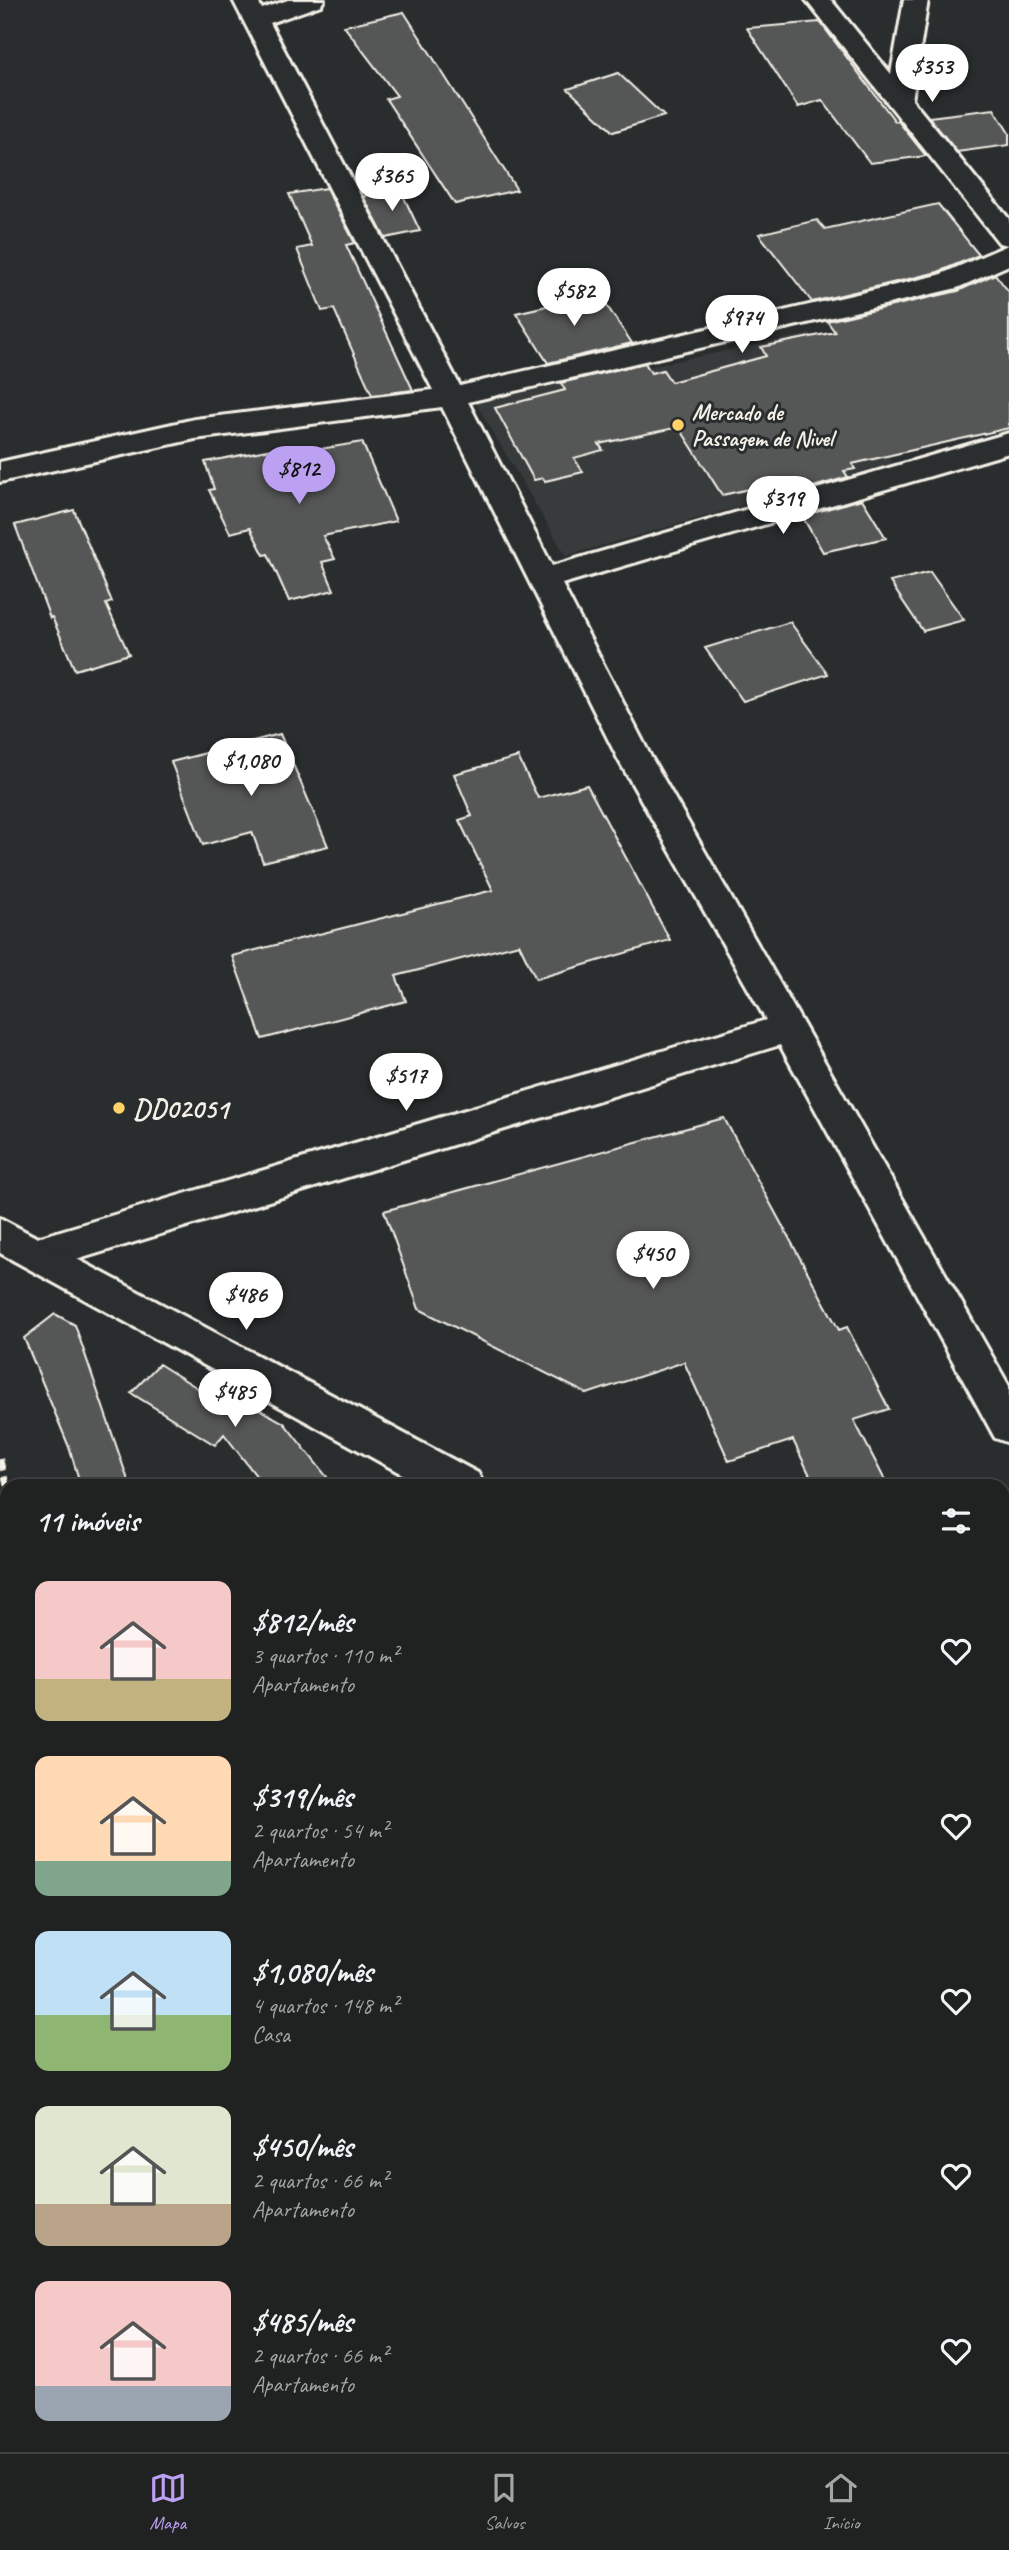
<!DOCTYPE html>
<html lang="pt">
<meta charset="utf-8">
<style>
body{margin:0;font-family:Caveat,sans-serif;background:#2d2f2f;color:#f1f3f6;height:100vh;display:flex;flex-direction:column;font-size:26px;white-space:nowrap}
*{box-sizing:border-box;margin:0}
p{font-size:23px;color:#a2a4a5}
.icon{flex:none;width:38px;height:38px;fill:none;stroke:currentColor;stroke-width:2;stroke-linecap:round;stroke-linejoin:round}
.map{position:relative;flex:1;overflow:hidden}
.sheet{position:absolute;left:0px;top:1479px;width:1010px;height:975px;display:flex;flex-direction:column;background:#202222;border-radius:21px 21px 0 0;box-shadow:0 2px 5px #0004,0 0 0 2px #3d3f40}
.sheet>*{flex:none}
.price{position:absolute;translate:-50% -60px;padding:0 16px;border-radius:24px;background:#fff;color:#222;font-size:23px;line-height:46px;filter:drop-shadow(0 2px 4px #0008)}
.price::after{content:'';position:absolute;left:50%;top:42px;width:21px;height:16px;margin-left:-10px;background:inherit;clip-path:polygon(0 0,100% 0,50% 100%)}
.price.on{background:#bca0f2;color:#111}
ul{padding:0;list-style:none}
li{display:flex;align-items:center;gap:21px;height:175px;padding:0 35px}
li span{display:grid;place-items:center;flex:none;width:196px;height:140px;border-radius:14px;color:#555}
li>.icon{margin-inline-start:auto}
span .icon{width:84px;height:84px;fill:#fffc;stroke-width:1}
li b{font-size:30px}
h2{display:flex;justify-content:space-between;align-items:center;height:84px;padding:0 35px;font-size:30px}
.tabs{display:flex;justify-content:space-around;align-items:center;height:98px;border-top:2px solid #3d3f40;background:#202222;font-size:19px;color:#a2a4a5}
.tabs a{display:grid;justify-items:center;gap:4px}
.tabs .on{color:#bca0f2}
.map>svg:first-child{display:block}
</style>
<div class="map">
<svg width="1009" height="2452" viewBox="0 0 1009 2452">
<rect width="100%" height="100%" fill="#2a2d2e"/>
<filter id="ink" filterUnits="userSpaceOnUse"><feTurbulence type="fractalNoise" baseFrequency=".0143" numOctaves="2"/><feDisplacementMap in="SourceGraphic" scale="14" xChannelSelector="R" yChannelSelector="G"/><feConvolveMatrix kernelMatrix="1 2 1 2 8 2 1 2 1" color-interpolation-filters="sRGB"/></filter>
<g filter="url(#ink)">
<path fill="#373a3a" d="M810,334L892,463L566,556L475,402Z"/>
<path fill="#555756" stroke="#f4f1e8" stroke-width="2" d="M404,12L517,190L455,204L386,99L397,96L344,26Z
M820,22L895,121H898L926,156L870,163L822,100L798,107L747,28Z
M618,73L664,116L613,132L568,89Z
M994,109L1009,133V145L957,152L929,117Z
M326,188L355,243L346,245L413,390L372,395L334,309L322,311L297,249L312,246L289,194Z
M400,189L420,231L385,238L363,196Z
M938,204L979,255L938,272L812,302L759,234L817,220L825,229Z
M995,274L1009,292V428L852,464L855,469L844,471L848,477L789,494L781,482L722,495L679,427L599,444L603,450L574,458L583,472L545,481L543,478L534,480L495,408L565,390L561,383L645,363L651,373L663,370L671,382L766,356L761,347L835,332L827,321L958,291Z
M599,294L632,343L548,363L516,313Z
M362,442L396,521L323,536L335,559L322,562L334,590L289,601L268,554L264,555L250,528L230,533L209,490L214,489L205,462L288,446L291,454Z
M862,499L886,538L823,552L802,516Z
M74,510L112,602L106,604L129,654L75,670L52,617L50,618L15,525Z
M930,572L964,620L923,631L890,582Z
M790,622L828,674L743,701L705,648Z
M280,734L328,846L263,862L252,832L203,845L171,762Z
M518,757L538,798L587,785L670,940L536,979L519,944L396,976L406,1001L262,1039L232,956L493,890L459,820L472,816L454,774Z
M724,1118L839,1330L847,1327L889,1409L854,1420L888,1486H815L793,1440L729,1461L684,1362L587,1394L419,1309L384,1211Z
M55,1314L75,1325L130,1486H81L69,1447L24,1338Z
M159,1364L223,1404L230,1393L284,1423L334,1486H264L224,1434L215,1445L131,1393Z"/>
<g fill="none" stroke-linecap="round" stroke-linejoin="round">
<defs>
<path id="minor" d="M233,0H257L262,9L288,0H324L321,5L270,23L460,386L939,275L1008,245L999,243L806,0H831L891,74L904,0H928L912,100L1009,219V265L957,288L468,402L552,566L1009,433V453L562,584L651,757L1009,1386V1443L995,1438L780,1045L40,1271L26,1266L21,1254L26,1242L40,1237L766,1020L618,759L442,407L195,439L0,482V462L195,419L433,390Z
M1009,2242V2293L1003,2295V2244Z"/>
<path id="major" d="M0,1218L478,1473L484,1486H424L0,1253Z
M1003,1814L1009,1817V1866L1003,1863Z"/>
</defs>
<use href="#minor" stroke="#f4f1e8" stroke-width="6"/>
<use href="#major" stroke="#f4f1e8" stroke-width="6"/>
<use href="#minor" fill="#2a2d2e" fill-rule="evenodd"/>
<use href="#major" fill="#2a2d2e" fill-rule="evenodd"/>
<path stroke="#f4f1e8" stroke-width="6" stroke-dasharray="12 6" stroke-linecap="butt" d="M0,1459L7,1486
M274,2446L276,2452"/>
</g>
</g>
<g fill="#ffd166" stroke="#2a2d2e" stroke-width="2.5">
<circle cx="678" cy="425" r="7"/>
<circle cx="119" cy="1108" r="7"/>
</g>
<g text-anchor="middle" stroke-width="6" stroke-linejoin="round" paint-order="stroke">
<g font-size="23" font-weight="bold" fill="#f4f1e8" stroke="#2a2d2e" text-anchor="start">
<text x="692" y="420">Mercado de<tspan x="692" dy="26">Passagem de Nivel</tspan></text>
</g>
<g font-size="28" font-weight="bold" fill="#f4f1e8" stroke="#2a2d2e" text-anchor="start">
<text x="133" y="1118">DD02051</text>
</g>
</g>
</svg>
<b class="price" style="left:932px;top:104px">$353</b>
<b class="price" style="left:392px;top:213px">$365</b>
<b class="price" style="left:574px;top:328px">$582</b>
<b class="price" style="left:742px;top:355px">$974</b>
<b class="price on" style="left:299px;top:506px">$812</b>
<b class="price" style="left:783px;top:536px">$319</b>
<b class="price" style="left:251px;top:798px">$1,080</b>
<b class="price" style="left:406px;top:1113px">$517</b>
<b class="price" style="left:653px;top:1291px">$450</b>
<b class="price" style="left:246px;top:1332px">$486</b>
<b class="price" style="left:235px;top:1429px">$485</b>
<section class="sheet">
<h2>11 imóveis<svg class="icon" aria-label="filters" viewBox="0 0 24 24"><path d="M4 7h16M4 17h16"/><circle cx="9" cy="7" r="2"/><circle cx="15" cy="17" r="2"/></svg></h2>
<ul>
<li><span style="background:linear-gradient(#f6c9c9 70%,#c2b280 0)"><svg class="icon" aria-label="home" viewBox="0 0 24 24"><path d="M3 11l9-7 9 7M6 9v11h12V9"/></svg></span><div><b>$812/mês</b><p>3 quartos · 110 m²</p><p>Apartamento</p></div><svg class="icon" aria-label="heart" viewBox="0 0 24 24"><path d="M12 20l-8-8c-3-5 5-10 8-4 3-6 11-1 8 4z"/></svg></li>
<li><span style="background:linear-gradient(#ffd9b3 75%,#7fa58c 0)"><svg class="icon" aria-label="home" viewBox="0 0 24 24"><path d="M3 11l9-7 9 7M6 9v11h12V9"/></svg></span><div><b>$319/mês</b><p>2 quartos · 54 m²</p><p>Apartamento</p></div><svg class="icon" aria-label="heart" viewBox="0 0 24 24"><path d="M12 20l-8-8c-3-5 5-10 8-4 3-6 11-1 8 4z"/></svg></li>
<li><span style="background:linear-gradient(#bfe0f5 60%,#8fb573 0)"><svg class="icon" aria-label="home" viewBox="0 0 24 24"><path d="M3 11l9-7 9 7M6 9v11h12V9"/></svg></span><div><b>$1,080/mês</b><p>4 quartos · 148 m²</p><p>Casa</p></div><svg class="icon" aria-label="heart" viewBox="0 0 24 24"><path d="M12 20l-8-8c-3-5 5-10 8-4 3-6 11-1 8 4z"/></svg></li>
<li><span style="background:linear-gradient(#dfe7d0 70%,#b9a48a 0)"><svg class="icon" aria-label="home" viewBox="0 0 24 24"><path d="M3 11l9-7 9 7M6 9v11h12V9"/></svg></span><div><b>$450/mês</b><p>2 quartos · 66 m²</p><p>Apartamento</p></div><svg class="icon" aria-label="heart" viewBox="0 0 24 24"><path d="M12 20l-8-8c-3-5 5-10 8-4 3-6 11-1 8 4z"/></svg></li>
<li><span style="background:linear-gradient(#f6c9c9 75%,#9aa5b1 0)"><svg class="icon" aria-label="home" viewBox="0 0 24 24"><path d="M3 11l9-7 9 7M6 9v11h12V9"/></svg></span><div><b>$485/mês</b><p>2 quartos · 66 m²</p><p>Apartamento</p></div><svg class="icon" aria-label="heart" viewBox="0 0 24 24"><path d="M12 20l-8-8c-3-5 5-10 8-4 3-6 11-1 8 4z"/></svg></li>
</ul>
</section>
</div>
<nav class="tabs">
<a class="on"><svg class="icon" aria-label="map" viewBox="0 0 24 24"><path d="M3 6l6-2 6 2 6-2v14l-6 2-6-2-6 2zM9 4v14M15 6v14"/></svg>Mapa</a>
<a><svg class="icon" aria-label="saved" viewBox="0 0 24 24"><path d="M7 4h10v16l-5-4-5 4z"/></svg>Salvos</a>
<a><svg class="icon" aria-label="home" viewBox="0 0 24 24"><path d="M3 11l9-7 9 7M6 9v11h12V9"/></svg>Início</a>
</nav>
